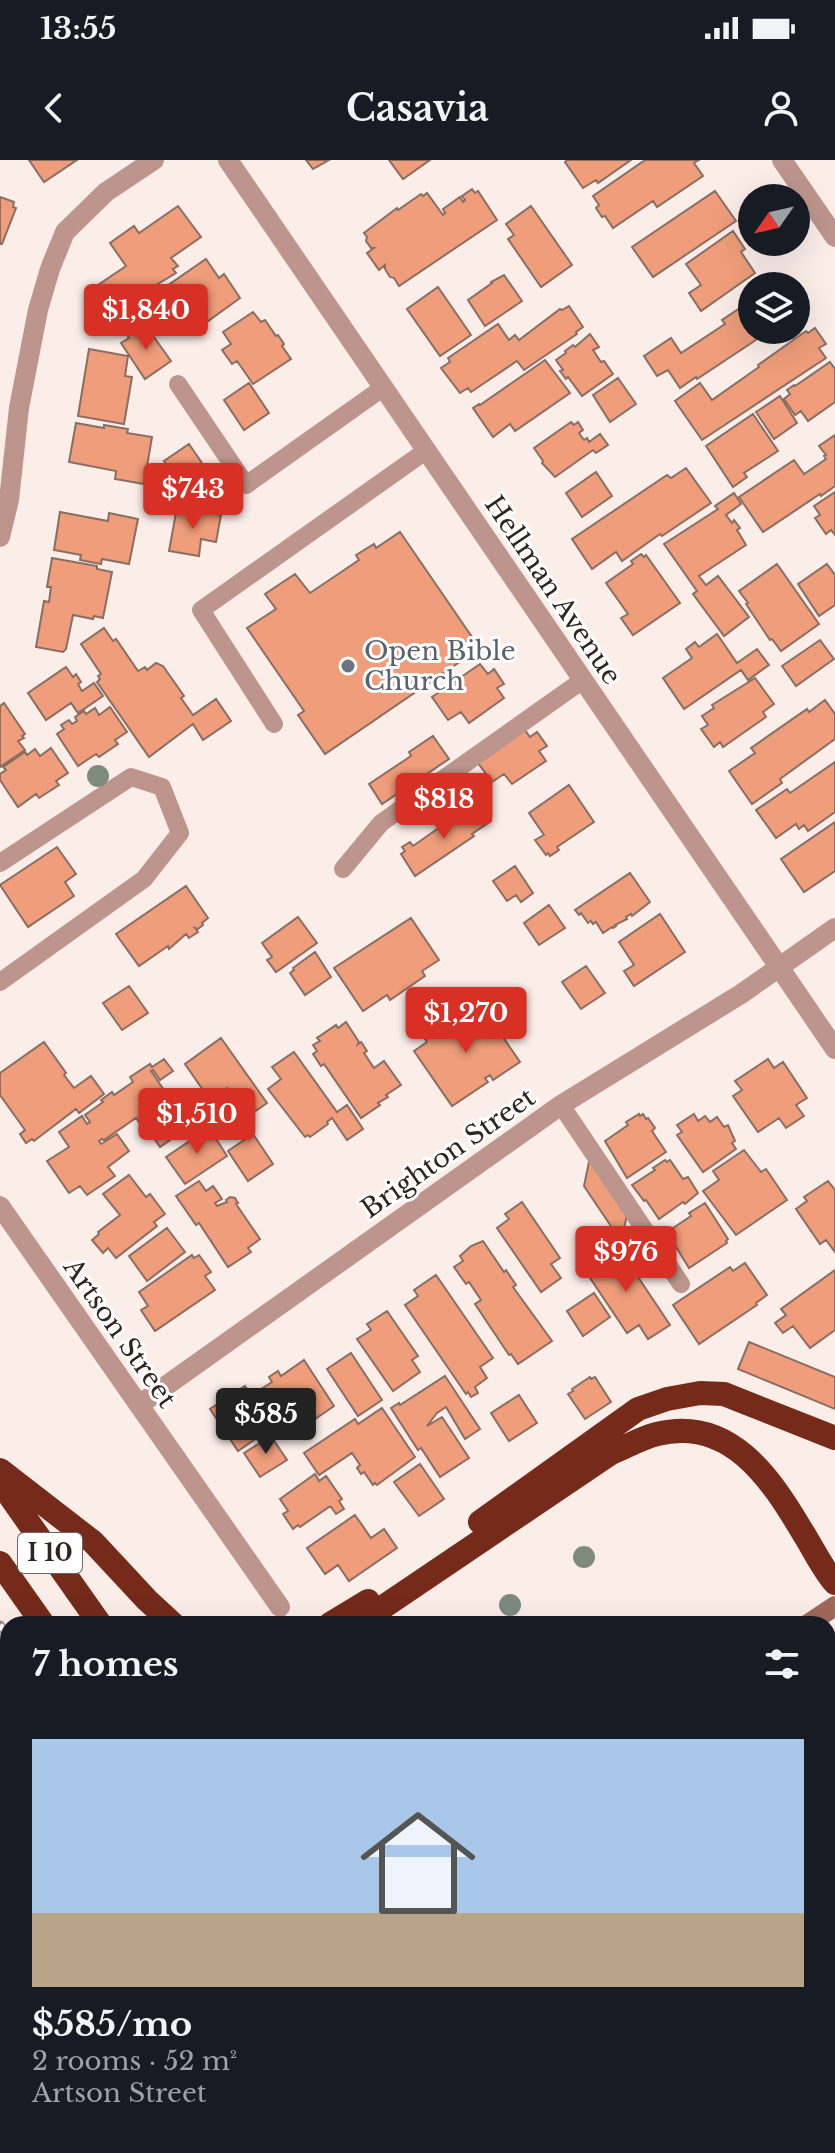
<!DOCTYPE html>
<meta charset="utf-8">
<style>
body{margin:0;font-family:"Libre Baskerville",serif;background:#20242c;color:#f1f3f6;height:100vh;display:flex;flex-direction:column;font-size:30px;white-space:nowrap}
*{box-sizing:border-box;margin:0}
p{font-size:26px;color:#9ea1a6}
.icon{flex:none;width:44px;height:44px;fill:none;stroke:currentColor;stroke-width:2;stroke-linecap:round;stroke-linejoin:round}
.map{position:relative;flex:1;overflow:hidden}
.side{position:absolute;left:0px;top:1456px;width:836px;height:538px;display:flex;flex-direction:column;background:#171b24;border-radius:24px 24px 0 0;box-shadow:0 8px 32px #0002}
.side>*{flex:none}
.needle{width:52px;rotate:236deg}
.fabs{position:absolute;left:738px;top:24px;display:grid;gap:16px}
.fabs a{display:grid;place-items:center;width:72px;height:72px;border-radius:50%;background:#171b24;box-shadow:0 8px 32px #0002;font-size:40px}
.price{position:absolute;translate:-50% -68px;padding:0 18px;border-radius:8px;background:#d93025;color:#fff;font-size:26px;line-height:52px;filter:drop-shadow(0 2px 4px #0008)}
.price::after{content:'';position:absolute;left:50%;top:48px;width:24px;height:18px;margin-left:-12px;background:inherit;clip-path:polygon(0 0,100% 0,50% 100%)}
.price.selected{background:#222;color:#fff}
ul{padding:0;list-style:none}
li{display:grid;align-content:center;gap:16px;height:424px;padding:0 32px}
li span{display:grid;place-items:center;height:248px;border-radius:0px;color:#555}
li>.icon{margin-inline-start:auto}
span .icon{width:144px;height:144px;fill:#fffc;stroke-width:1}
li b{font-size:34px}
h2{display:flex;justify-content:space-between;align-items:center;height:96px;padding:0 32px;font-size:34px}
.status{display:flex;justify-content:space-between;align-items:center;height:56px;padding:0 40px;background:#171b24;direction:ltr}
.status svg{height:22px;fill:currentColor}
header{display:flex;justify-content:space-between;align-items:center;height:104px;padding:0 32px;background:#171b24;font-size:36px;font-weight:700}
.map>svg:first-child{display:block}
</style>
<div class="status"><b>13:55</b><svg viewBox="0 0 49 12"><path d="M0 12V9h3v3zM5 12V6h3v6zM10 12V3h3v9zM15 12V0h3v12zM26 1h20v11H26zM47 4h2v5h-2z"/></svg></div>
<header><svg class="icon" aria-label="back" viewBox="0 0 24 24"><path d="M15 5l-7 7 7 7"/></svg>Casavia<svg class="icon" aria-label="person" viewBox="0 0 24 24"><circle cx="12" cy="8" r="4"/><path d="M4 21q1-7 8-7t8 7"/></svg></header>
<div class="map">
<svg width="835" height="1993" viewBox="0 0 835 1993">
<rect width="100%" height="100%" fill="#fbeee9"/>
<path fill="#ef9d7a" stroke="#8a6e63" stroke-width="2" d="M29,0H77L44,22Z
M306,0H329L313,9Z
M389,0H430L403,19Z
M567,0H631L598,23L596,20L583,28L565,2Z
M645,0H699L694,3L703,16L657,47L653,41L613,68L605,56L602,57L596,48L599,45L593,36Z
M472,29L475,33L478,31L497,60L399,126L394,118L390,117L385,109V105L379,110L367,93L374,88H371L366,81L367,77L364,73L397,48L398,50L421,34L423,36L427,33L443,55L445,53L443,49L460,37L463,42L465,40L462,36Z
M715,31L736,61L653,117L632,87Z
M0,37L14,42L13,47L16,48L2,84H0Z
M178,46L201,77L171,98L178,106L173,109L176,113L146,131L145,130L104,158L86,133L126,106L110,83L134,66L139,73Z
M531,46L572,105L541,127L508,79L514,75L506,64Z
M733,71L745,89L741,92L755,113L701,151L689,133L701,125L686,104Z
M206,99L219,118L224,114L240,138L204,164L202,161L194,167L183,150L164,163L148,139Z
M504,115L522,141L485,166L468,140L492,123L491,122Z
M438,127L471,175L440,196L407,149Z
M752,145V170H771L697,219L696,217L680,228L668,210L657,216L644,196L671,178L681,193L725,164L722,160L740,148L742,152Z
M569,146L583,167L576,172L577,174L524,210L517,201L471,232L468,228L460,233L441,208L450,202L448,198L498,164L509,180L515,175L519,180L560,149L562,150Z
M253,152L261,162L265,160L276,176L278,175L284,184L282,186L291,199L253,224L237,201L232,204L222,190L231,184L223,172Z
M146,166L171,201L145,219L121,183L129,178L127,175Z
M815,168L826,184L819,188L826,198L702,280L675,241L700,223L712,240L759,207L758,205L806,171L808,173Z
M590,174L599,187L593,190L601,202L604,201L613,214L582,236L568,217L566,219L560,211L563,210L556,200L566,193L565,191L573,185L575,187Z
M89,189L128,196L125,216L132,217L124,264L78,256Z
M545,200L570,233L515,271L510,264L493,277L473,248L479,244L480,245Z
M830,202L835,209V242L808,261L801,251L795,255L784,239L790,234L787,230L794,225L795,226Z
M618,218L636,244L610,262L593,235Z
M249,223L269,253L244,270L224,240Z
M780,236L797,263L774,279L756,252Z
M753,254L778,291L744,313L747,317L733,327L706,286Z
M571,262L574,265L578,262L583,270L579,273L584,280L587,278L589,282L600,274L608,285L596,293L593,290L555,317L542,303L543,301L534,288Z
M76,263L104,268V265L128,269L127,273L152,277L144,324L115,319L116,311L69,302Z
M835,275V326L821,336L820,334L763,372L739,337L794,300L804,314L826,299L824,296L826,295L819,286Z
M189,284L221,331L212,337L204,326L188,337L164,301Z
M686,308L711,343L662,376L660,374L622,401L616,392L592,409L572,379L667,315L671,318Z
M596,312L612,336L582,357L566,333Z
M835,332V375L831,370L826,374L815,358L820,355L814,346Z
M734,333L741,344L726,355L732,363L734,360L740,368L737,370L746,385L699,416L706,425L718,416L749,457L724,476L693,434L697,431L664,384L718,349L715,346Z
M177,347L221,355L216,382L201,379L199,396L169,391Z
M60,352L108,361L109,353L138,359L129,404L102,399L101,404L80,400L81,395L54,390Z
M400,372L472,477L453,490L461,501L325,594L298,555L304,551L247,468L276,449L265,434L295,414L310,433L359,400L356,395L374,384L376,388Z
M641,394L644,397L646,395L680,443L633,475L621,458L628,454L606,423L633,404L631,401Z
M52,398L97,406V409L112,412L103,458L94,456L93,459L73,455L66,489L63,492L36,487L44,441L49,442L51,427H47Z
M777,404L819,464L781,491L772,479L770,480L746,444L748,443L739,431Z
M827,404L835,415V445L819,456L798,424Z
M104,468L113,481L116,479L138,511L145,507L147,510L156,503L163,506L184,536L181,538L193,555L216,539L231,561L203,580L193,564L149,597L97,522L100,519L98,516L101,514L81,484Z
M717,474L737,503L757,489L769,505L748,520L741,510L684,549L663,518L692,498L686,489L695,482L699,487Z
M820,480L834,499L796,526L782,506Z
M480,504L488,514L494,509L504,524L497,528L504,538L469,563L461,552L448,560L432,537Z
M66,507L73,517L76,514L81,522L78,524L82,531L94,523L103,536L78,553L71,543L46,560L28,533Z
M755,518L774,544L763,552L766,557L723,587L720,582L714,587L701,569L708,565L702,556L714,548L712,545Z
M825,540L835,554V579L780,619L782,623L752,644L729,611L755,593L751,588L807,549L809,552Z
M4,543L25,574L22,576L24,578L18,581L25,590L0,607V546Z
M110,547L127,572L115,580L118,584L99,597L96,594L78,606L57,574L64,569L61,565L69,560L72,564L77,561L75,557L84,551L86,554L95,548L99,555Z
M522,566L530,577L537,572L547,586L539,591L546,601L512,624L504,614L492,622L475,599Z
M433,576L449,599L382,644L369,624L411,596L409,592Z
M51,588L68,613L56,621L59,625L39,638L36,634L18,647L0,620V614L6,610L3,607L25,592L27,595L35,589L40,596Z
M835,602V652L808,671L804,665L799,669L796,664L776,678L756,650L787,629L790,633Z
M569,625L594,662L557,687L559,690L550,696L548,693L546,695L535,680L544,675L529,653Z
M481,645L491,661L472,674L474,676L415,716L401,694L405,691L402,687L410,682L413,686L453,658L455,662Z
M835,662V711L804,732L781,699Z
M57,687L76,714L65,722L74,736L28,767L0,725Z
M515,706L533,733L521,742L516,735L507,741L493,721Z
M630,713L650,742L632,756L631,754L626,757L627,759L615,765L616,766L613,768L612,767L603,773L596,762L593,764L591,761L588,763L581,753L579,755L575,750Z
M186,726L208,758L202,763L203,765L198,769L195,768L198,772L189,778L186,774L169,789L168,786L139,806L116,774Z
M549,745L565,768L539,785L524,763Z
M660,754L685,792L634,826L624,811L634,805L619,782Z
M298,757L317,783L276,812L267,800L272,797L262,783Z
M411,758L439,800L422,811L425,816L390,840L387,835L363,851L334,808Z
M315,792L331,817L305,835L290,813L294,810L293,808Z
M586,806L605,833L581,849L562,822Z
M129,826L148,853L122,870L103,843Z
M481,845L520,902L493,920L490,915L485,918L488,922L452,946L414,891L427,882L419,870L427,864L435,876Z
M346,862L359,882L358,884L361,882L367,891L364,893L374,908L384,901L401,925L386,935L388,937L378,943L380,945L361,958L324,904L321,906L313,894L317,891L313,885L320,881L317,878L336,865L338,868Z
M221,878L267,943L247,957L227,928L210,940L185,904Z
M44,882L66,913L64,915L74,928L91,916L104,934L79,953L76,949L34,981L32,979L26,983L20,974L25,970L0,935V913Z
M294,892L337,952L347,945L363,969L347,980L332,958L327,962L328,964L310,977L308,975L305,977L268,929L281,919L272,907Z
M164,899L173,911L160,920L153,910L151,911L181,955L179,956L187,968L160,987L152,975L149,976L136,958L104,980L102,979L99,981L101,984L117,974L129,991L108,1007L115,1016L87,1035L80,1026L69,1033L47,1001L69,987L59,972L82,956L87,964L90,962L85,955L103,942L101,940L112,932L114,935L133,922L130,917L150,904L152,907Z
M768,899L774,908L783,902L807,938L796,945L804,956L786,968L779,958L758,972L733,936L742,930L735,921Z
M639,954L640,956L643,954L646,959L648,958L655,968L652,971L666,992L627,1018L605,981L628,965L626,962Z
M694,954L698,961L705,956L710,962L717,957L724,967L728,965L735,981L732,983L736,989L703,1012L677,975L682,972L677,965Z
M209,968L227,996L185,1024L166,997Z
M253,974L273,1004L248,1021L228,991Z
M744,990L761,1012L766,1009L787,1040L736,1075L703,1031L719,1020L713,1011Z
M590,997L628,1051L621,1081L584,1026Z
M665,1000L667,1002L670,1000L683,1019L688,1017L698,1033L685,1044L683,1042L659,1059L646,1040L644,1041L632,1025L655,1010L653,1008Z
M129,1015L146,1037L150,1034L165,1054L154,1062L157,1066L116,1098L108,1088L103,1093L92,1080L99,1074L98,1072L120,1055L103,1034Z
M199,1021L206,1031L213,1026L222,1039L215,1043L217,1046L227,1042L226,1040L230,1037L235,1038L238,1043L236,1044L260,1079L248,1088L251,1092L228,1107L199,1063L196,1065L176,1036Z
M828,1021L835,1030V1092L826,1080L820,1084L796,1049L807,1041L804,1037Z
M522,1042L560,1098L551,1104L561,1118L541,1132L497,1068L509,1059L505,1054Z
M705,1043L728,1079L726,1081L727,1083L689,1108L667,1072L691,1056L689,1053Z
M167,1068L185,1092L147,1121L129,1096Z
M483,1081L504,1112L506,1110L516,1125L513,1127L552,1181L518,1204L511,1194L509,1195L475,1144L481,1140L469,1122L466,1124L454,1107L463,1101L460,1096L471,1086Z
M620,1090L670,1165L648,1179L639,1165L627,1173L582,1106L602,1092L606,1099Z
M192,1095L194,1098L199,1095L211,1112L205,1116L215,1130L155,1171L141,1150L148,1146L139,1132Z
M745,1103L767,1135L756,1143L757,1145L699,1184L673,1145L730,1107L733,1111Z
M835,1110V1170L810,1188L793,1166L783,1173L775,1163L786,1155L781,1149Z
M436,1115L493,1198L480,1207L487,1218L475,1227L478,1233L471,1237L468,1232L466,1234L405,1145L418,1136L414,1130Z
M594,1133L610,1157L583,1176L567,1151Z
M387,1151L418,1196L412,1200L420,1212L393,1231L357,1179L371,1170L367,1164Z
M749,1182L835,1217V1249L738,1209Z
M351,1193L382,1240L358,1256L327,1209Z
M304,1200L334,1246L292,1275L283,1262L280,1264L258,1231L272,1222L269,1217L278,1211L281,1216Z
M445,1216L480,1269L465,1279L446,1247L437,1253L427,1266L442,1257L469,1298L440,1317L421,1288L418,1290L391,1248L399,1243L400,1245Z
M590,1217L591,1219L595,1217L611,1242L585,1259L568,1234L573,1231L572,1229Z
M245,1226L273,1267L238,1291L210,1249Z
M519,1235L537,1263L509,1281L491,1253Z
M382,1248L415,1297L377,1325L375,1323L373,1325L364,1312L361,1314L357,1308L360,1305L352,1293L319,1315L304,1293L355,1259L358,1264Z
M271,1276L287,1300L260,1317L244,1293Z
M420,1304L444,1339L419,1356L394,1322Z
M315,1314L319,1321L326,1316L342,1339L339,1341L344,1349L336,1354L331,1347H329L300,1367L298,1365L293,1369L283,1354L288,1351L280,1339Z
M355,1355L371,1378L384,1369L397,1388L349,1421L338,1405L325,1414L307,1388Z
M835,1801V1851L828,1856V1806Z
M639,1986H679L669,1993H638L635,1989Z
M707,1986H742L747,1993H697Z"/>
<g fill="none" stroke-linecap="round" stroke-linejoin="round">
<path stroke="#bd958c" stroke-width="18" d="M178,224L246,325L384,227
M274,564L201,450L427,290
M0,703L131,617L162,627L180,673L144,719L0,822
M343,709L381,663L583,520
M561,945L681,1124
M828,1947L835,1942"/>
<path stroke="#bd958c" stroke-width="20" d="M782,0L835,77
M0,377L9,340L19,248L38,150L50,109L65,72L106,32L154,0
M0,1046L280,1447
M139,1245L561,945L741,834L835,768
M828,1981L835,1991"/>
<path stroke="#bd958c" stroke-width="20" d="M228,0L835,889"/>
<path stroke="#a0685b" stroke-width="20" d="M808,1464L835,1446
M828,1494L835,1490
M23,1993L34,1986
M93,1993L103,1986"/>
<path stroke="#752a1a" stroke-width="24" d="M0,1310L93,1382L147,1440L173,1464
M0,1322L100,1464
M480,1362L638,1249L667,1239L700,1233L724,1234L835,1278
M0,1403L43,1464
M330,1464L368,1441
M358,1464L611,1293C626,1287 641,1278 657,1274C729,1256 770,1317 802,1371C813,1388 822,1408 835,1423
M828,1518L835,1520
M0,1549L8,1561
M0,1618L8,1630
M828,1734L835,1729
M828,1760L835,1756
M0,1788L8,1792
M164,1986L169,1993
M241,1986L246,1993
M287,1986L291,1993
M408,1986L413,1993
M469,1986L474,1993
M546,1986L551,1993
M581,1986L583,1993"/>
<defs>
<path id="rail" d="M0,1465L8,1476
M354,1986L358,1993"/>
</defs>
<use href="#rail" stroke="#978a85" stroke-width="9"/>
<use href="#rail" stroke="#fff" stroke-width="6" stroke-dasharray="18" stroke-linecap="butt"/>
</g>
<g fill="#7e8b7d">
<circle cx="98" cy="616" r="11"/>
<circle cx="584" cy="1397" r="11"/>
<circle cx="510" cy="1445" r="11"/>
</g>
<circle fill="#6b7280" stroke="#fff" stroke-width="3" cx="348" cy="506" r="8"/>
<g text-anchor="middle" stroke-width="6" stroke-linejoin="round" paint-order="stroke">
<rect fill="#fff" stroke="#6e6662" stroke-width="2" x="18" y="1373" width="64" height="40" rx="6"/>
<g font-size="24" font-weight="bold" fill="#30241f">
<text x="50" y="1401">I 10</text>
</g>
<g font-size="26" fill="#30241f" stroke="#fff">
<text transform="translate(553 430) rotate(56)" y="9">Hellman Avenue</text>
<text transform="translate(448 993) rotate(-35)" y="9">Brighton Street</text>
<text transform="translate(120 1173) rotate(55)" y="9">Artson Street</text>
</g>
<g font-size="26" fill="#5b616d" stroke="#fff" text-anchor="start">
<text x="364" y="500">Open Bible<tspan x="364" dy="30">Church</tspan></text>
</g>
</g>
</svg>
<div class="fabs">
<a><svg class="needle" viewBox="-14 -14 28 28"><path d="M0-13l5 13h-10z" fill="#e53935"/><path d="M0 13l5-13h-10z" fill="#9ea1a6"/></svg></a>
<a><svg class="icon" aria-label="layers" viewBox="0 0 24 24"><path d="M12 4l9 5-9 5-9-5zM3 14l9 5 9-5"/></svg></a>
</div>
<b class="price" style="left:146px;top:192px">$1,840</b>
<b class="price" style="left:193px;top:371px">$743</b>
<b class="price" style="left:444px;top:681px">$818</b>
<b class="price" style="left:466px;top:895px">$1,270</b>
<b class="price" style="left:197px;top:996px">$1,510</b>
<b class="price" style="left:626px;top:1134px">$976</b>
<b class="price selected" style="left:266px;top:1296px">$585</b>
<section class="side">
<h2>7 homes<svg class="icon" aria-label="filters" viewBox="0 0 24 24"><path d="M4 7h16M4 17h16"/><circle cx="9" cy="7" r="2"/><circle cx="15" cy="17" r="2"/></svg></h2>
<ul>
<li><span style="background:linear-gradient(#a9c7e8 70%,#b9a48a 0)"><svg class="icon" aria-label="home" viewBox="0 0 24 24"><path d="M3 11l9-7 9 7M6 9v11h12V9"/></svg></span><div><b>$585/mo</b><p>2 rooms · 52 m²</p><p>Artson Street</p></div></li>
</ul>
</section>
</div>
